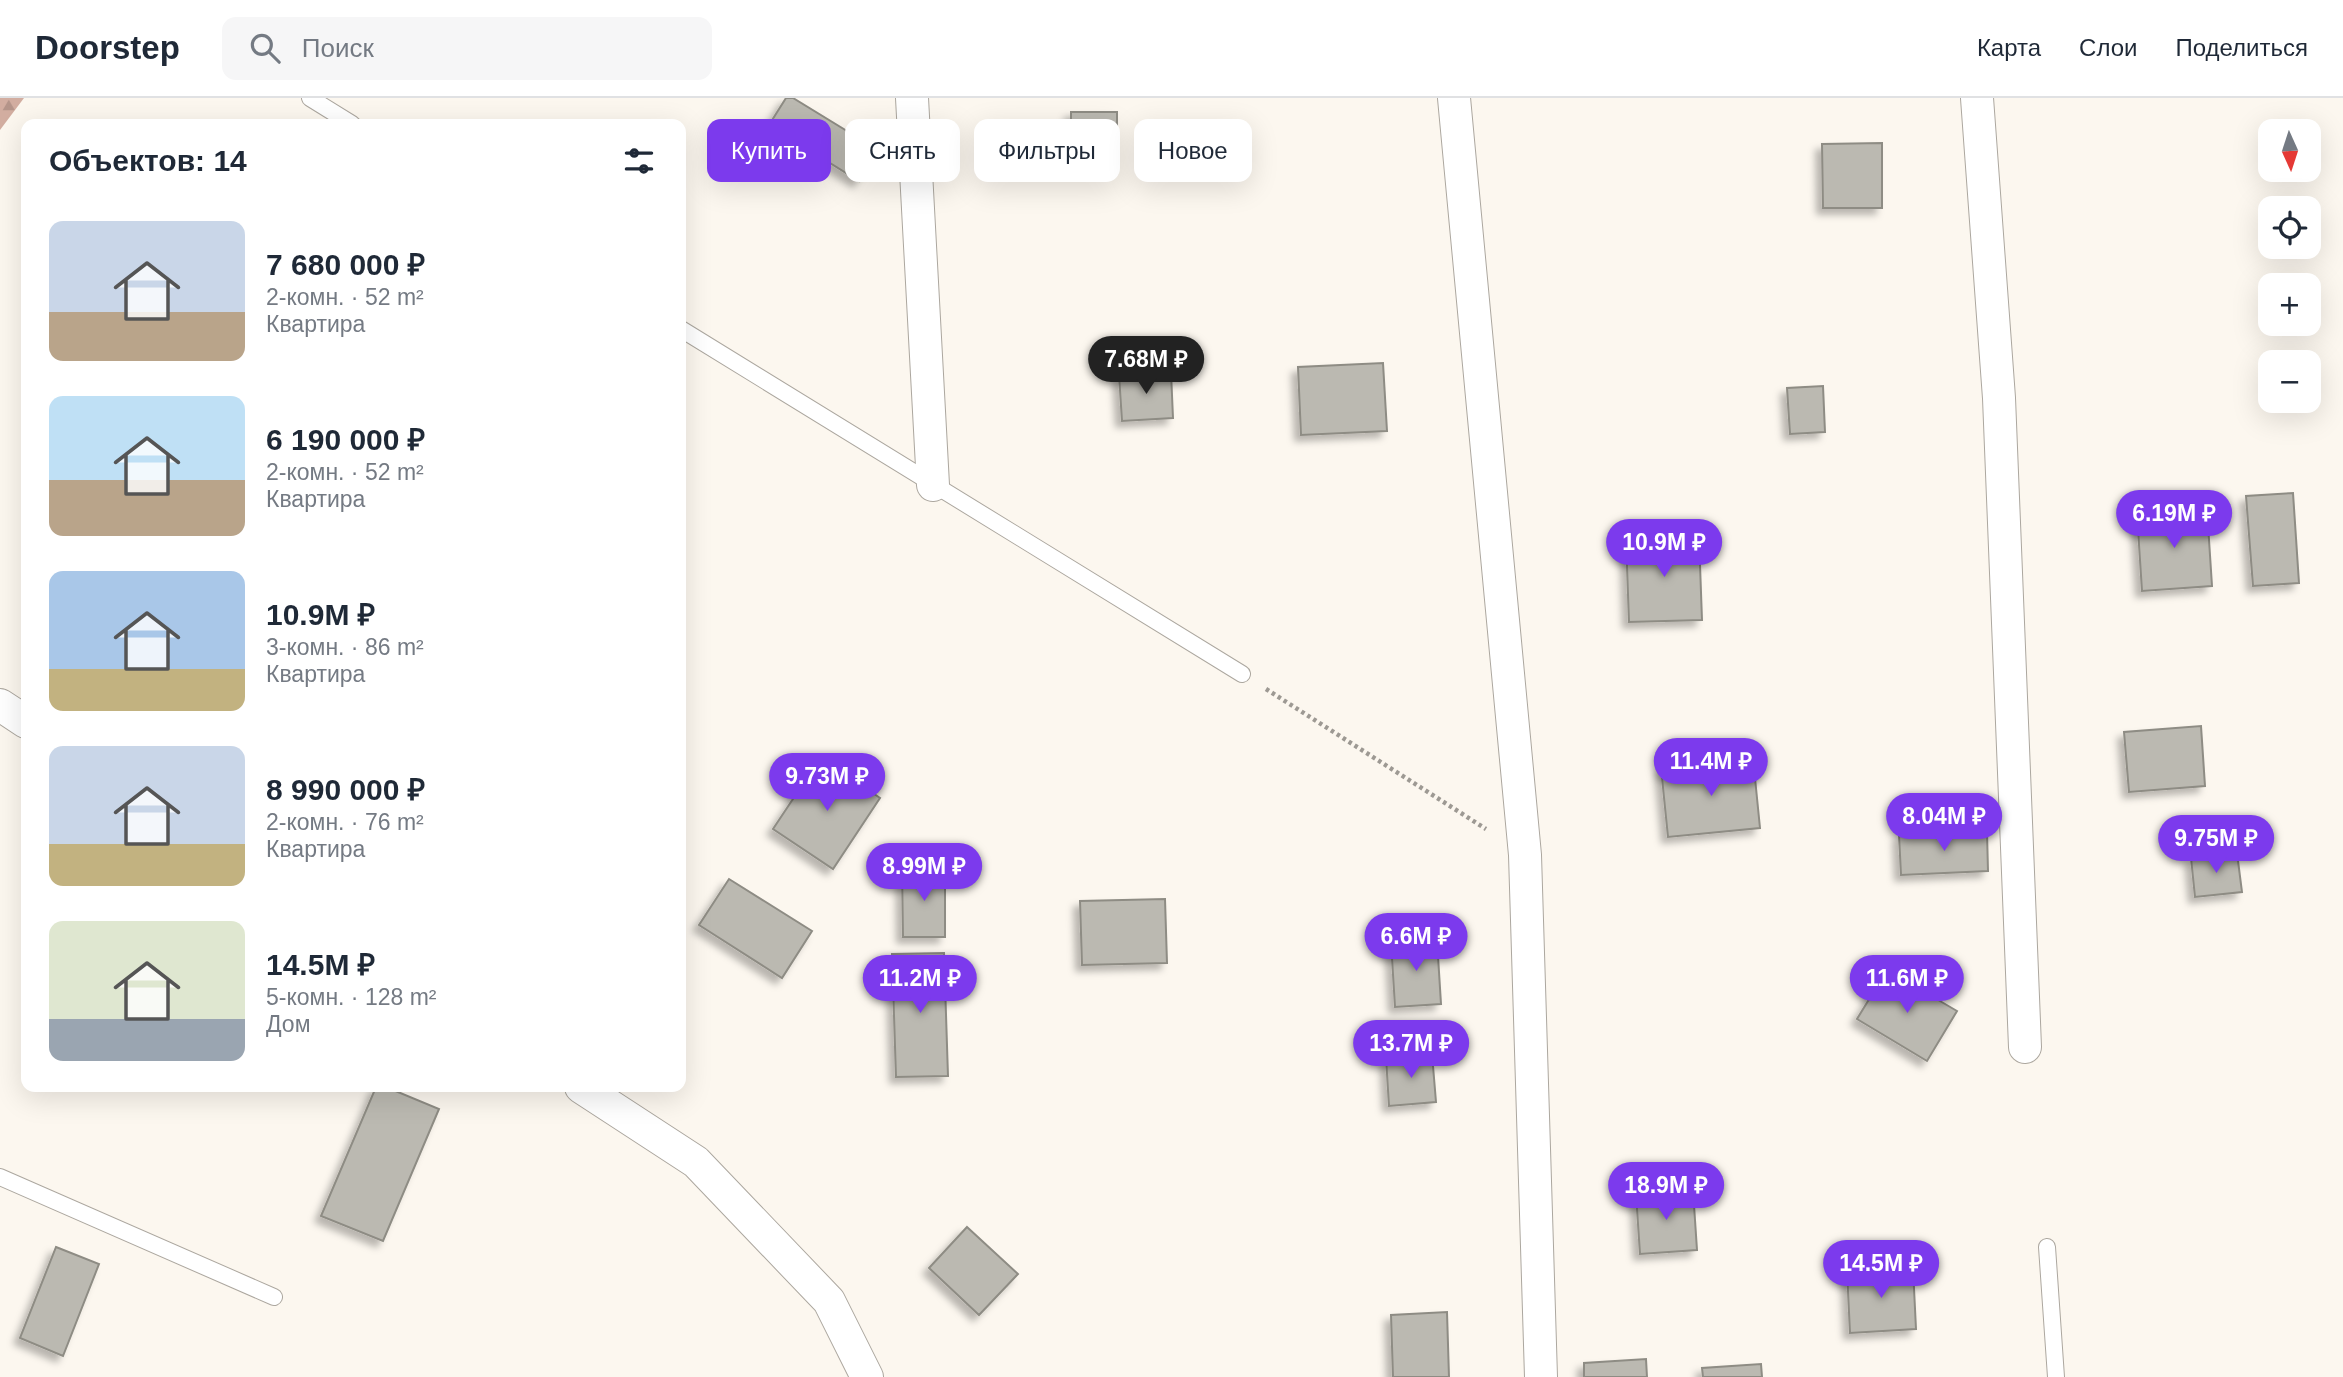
<!DOCTYPE html>
<html lang="ru">
<meta charset="utf-8">
<style>
body{margin:0;font-family:Helvetica,sans-serif;background:#f6f6f7;color:#1f2937;height:100vh;display:flex;flex-direction:column;font-size:26px;white-space:nowrap}
*{box-sizing:border-box;margin:0}
p{font-size:23px;color:#747a83}
.icon{flex:none;width:38px;height:38px;fill:none;stroke:currentColor;stroke-width:2;stroke-linecap:round;stroke-linejoin:round}
.map{position:relative;flex:1;overflow:hidden}
.drawer{position:absolute;left:21px;top:21px;width:665px;height:973px;display:flex;flex-direction:column;background:#fff;border-radius:14px;box-shadow:0 7px 28px #0002}
.drawer>*{flex:none}
.top-card{position:absolute;left:707px;top:21px;width:665px;height:63px;display:flex;gap:14px}
.needle{width:46px;rotate:177deg}
.fabs{position:absolute;left:2258px;top:21px;display:grid;gap:14px}
.fabs a{display:grid;place-items:center;width:63px;height:63px;border-radius:14px;background:#fff;box-shadow:0 7px 28px #0002;font-size:35px}
.price{position:absolute;translate:-50% -60px;padding:0 16px;border-radius:24px;background:#7c3aed;color:#fff;font-size:23px;line-height:46px;filter:drop-shadow(0 2px 4px #0008)}
.price::after{content:'';position:absolute;left:50%;top:42px;width:21px;height:16px;margin-left:-10px;background:inherit;clip-path:polygon(0 0,100% 0,50% 100%)}
.price.on{background:#222;color:#fff}
ul{padding:0;list-style:none}
li{display:flex;align-items:center;gap:21px;height:175px;padding:0 28px}
li span{display:grid;place-items:center;flex:none;width:196px;height:140px;border-radius:14px;color:#555}
li>.icon{margin-inline-start:auto}
span .icon{width:84px;height:84px;fill:#fffc;stroke-width:1}
li b{font-size:30px}
h2{display:flex;justify-content:space-between;align-items:center;height:84px;padding:0 28px;font-size:30px}
.tag{padding:0 24px;border-radius:14px;background:#fff;box-shadow:0 7px 28px #0002;font-size:24px;line-height:63px}
.tag.on{background:#7c3aed;color:#fff}
header{display:flex;align-items:center;gap:42px;box-sizing:border-box;height:98px;padding:0 35px;background:#fff;border-bottom:2px solid #e0e1e3}
header strong{font-size:33px}
nav{display:flex;gap:38px;margin-inline-start:auto;font-size:24px}
.search{width:490px;height:63px;background:#f6f6f7;display:flex;align-items:center;gap:18px;box-sizing:border-box;padding:0 24px;border-radius:14px;color:#747a83;font-size:26px}
.map>svg:first-child{display:block}
</style>
<header>
<strong>Doorstep</strong>
<div class="search"><svg class="icon" aria-label="search" viewBox="0 0 24 24"><circle cx="10" cy="10" r="6"/><path d="M15 15l6 6"/></svg>Поиск</div>
<nav><a>Карта</a><a>Слои</a><a>Поделиться</a></nav>
</header>
<div class="map">
<svg width="2343" height="1279" viewBox="0 0 2343 1279">
<defs>
<pattern id="forest-firs" width="22" height="20" patternUnits="userSpaceOnUse" patternTransform="scale(1.75)"><rect width="22" height="20" fill="#d2ada0"/><path d="M5 1l3.5 6h-7zM16 11l3.5 6h-7z" fill="#b49489"/></pattern>
<filter id="shadow"><feDropShadow dx="-6" dy="6" stdDeviation="3.5" flood-color="#0004"/></filter>
</defs>
<rect width="100%" height="100%" fill="#fcf7ef"/>
<path fill="url(#forest-firs)" d="M0,0H24L0,32Z"/>
<path fill="#bbb9b1" stroke="#8e8c84" stroke-width="2" filter="url(#shadow)" d="M786,0H793L878,52L859,83L769,27Z
M1071,14H1117V60L1071,61Z
M1882,45V110H1823L1822,46Z
M1383,265L1387,333L1301,337L1298,269Z
M1171,274L1173,320L1122,323L1119,277Z
M1823,288L1825,334L1790,336L1787,290Z
M2293,395L2299,485L2253,488L2246,398Z
M2207,411L2212,488L2142,493L2137,416Z
M1699,439L1702,522L1629,524L1626,441Z
M2201,628L2205,688L2129,694L2124,634Z
M821,659L880,700L833,771L773,731Z
M1753,660L1760,730L1668,739L1661,670Z
M1987,734L1988,773L1901,777L1899,737Z
M2237,755L2242,794L2195,799L2191,760Z
M902,772H945V839H903Z
M729,781L812,833L782,880L699,827Z
M1165,801L1167,865L1082,867L1080,803Z
M1437,842L1441,906L1395,909L1391,844Z
M944,855L948,978L896,979L892,856Z
M1887,872L1957,913L1927,963L1857,921Z
M1432,956L1436,1004L1389,1008L1386,960Z
M376,989H386L439,1011L383,1143L321,1118Z
M1693,1092L1697,1152L1640,1156L1636,1096Z
M967,1129L1018,1176L979,1217L929,1170Z
M56,1149L99,1166L63,1258L20,1240Z
M1913,1170L1916,1231L1850,1235L1847,1173Z
M1447,1214L1449,1279H1393L1391,1217Z
M1646,1261L1647,1279H1584V1265Z
M1761,1266L1762,1279H1703L1702,1270Z"/>
<g fill="none" stroke-linecap="round" stroke-linejoin="round">
<defs>
<path id="service" d="M310,0L352,26
M681,231L1242,576
M0,1079L274,1199
M2047,1149L2056,1279"/>
<path id="minor" d="M912,0L933,387
M1454,0L1525,757L1541,1279
M1977,0L1999,300L2025,949
M0,607L26,624
M581,989L696,1064L829,1203L867,1279"/>
</defs>
<use href="#service" stroke="#aca79f" stroke-width="18"/>
<use href="#minor" stroke="#aca79f" stroke-width="34"/>
<path stroke="#9d9993" stroke-width="4.5" stroke-dasharray="3.5 3.5" stroke-linecap="butt" d="M1266,591L1486,731"/>
<use href="#service" stroke="#fff" stroke-width="16"/>
<use href="#minor" stroke="#fff" stroke-width="32"/>
</g>
</svg>
<div class="fabs">
<a><svg class="needle" viewBox="-14 -14 28 28"><path d="M0-13l5 13h-10z" fill="#e53935"/><path d="M0 13l5-13h-10z" fill="#747a83"/></svg></a>
<a><svg class="icon" aria-label="locate" viewBox="0 0 24 24"><circle cx="12" cy="12" r="6"/><path d="M12 2v4M12 18v4M2 12h4M18 12h4"/></svg></a>
<a>+</a>
<a>−</a>
</div>
<b class="price on" style="left:1146px;top:298px">7.68M ₽</b>
<b class="price" style="left:2174px;top:452px">6.19M ₽</b>
<b class="price" style="left:1664px;top:481px">10.9M ₽</b>
<b class="price" style="left:1711px;top:700px">11.4M ₽</b>
<b class="price" style="left:827px;top:715px">9.73M ₽</b>
<b class="price" style="left:1944px;top:755px">8.04M ₽</b>
<b class="price" style="left:2216px;top:777px">9.75M ₽</b>
<b class="price" style="left:924px;top:805px">8.99M ₽</b>
<b class="price" style="left:1416px;top:875px">6.6M ₽</b>
<b class="price" style="left:920px;top:917px">11.2M ₽</b>
<b class="price" style="left:1907px;top:917px">11.6M ₽</b>
<b class="price" style="left:1411px;top:982px">13.7M ₽</b>
<b class="price" style="left:1666px;top:1124px">18.9M ₽</b>
<b class="price" style="left:1881px;top:1202px">14.5M ₽</b>
<div class="top-card">
<a class="tag on">Купить</a>
<a class="tag">Снять</a>
<a class="tag">Фильтры</a>
<a class="tag">Новое</a>
</div>
<section class="drawer">
<h2>Объектов: 14<svg class="icon" aria-label="filters" viewBox="0 0 24 24"><path d="M4 7h16M4 17h16"/><circle cx="9" cy="7" r="2"/><circle cx="15" cy="17" r="2"/></svg></h2>
<ul>
<li><span style="background:linear-gradient(#c9d6e8 65%,#b9a48a 0)"><svg class="icon" aria-label="home" viewBox="0 0 24 24"><path d="M3 11l9-7 9 7M6 9v11h12V9"/></svg></span><div><b>7 680 000 ₽</b><p>2-комн. · 52 m²</p><p>Квартира</p></div></li>
<li><span style="background:linear-gradient(#bfe0f5 60%,#b9a48a 0)"><svg class="icon" aria-label="home" viewBox="0 0 24 24"><path d="M3 11l9-7 9 7M6 9v11h12V9"/></svg></span><div><b>6 190 000 ₽</b><p>2-комн. · 52 m²</p><p>Квартира</p></div></li>
<li><span style="background:linear-gradient(#a9c7e8 70%,#c2b280 0)"><svg class="icon" aria-label="home" viewBox="0 0 24 24"><path d="M3 11l9-7 9 7M6 9v11h12V9"/></svg></span><div><b>10.9M ₽</b><p>3-комн. · 86 m²</p><p>Квартира</p></div></li>
<li><span style="background:linear-gradient(#c9d6e8 70%,#c2b280 0)"><svg class="icon" aria-label="home" viewBox="0 0 24 24"><path d="M3 11l9-7 9 7M6 9v11h12V9"/></svg></span><div><b>8 990 000 ₽</b><p>2-комн. · 76 m²</p><p>Квартира</p></div></li>
<li><span style="background:linear-gradient(#dfe7d0 70%,#9aa5b1 0)"><svg class="icon" aria-label="home" viewBox="0 0 24 24"><path d="M3 11l9-7 9 7M6 9v11h12V9"/></svg></span><div><b>14.5M ₽</b><p>5-комн. · 128 m²</p><p>Дом</p></div></li>
</ul>
</section>
</div>
